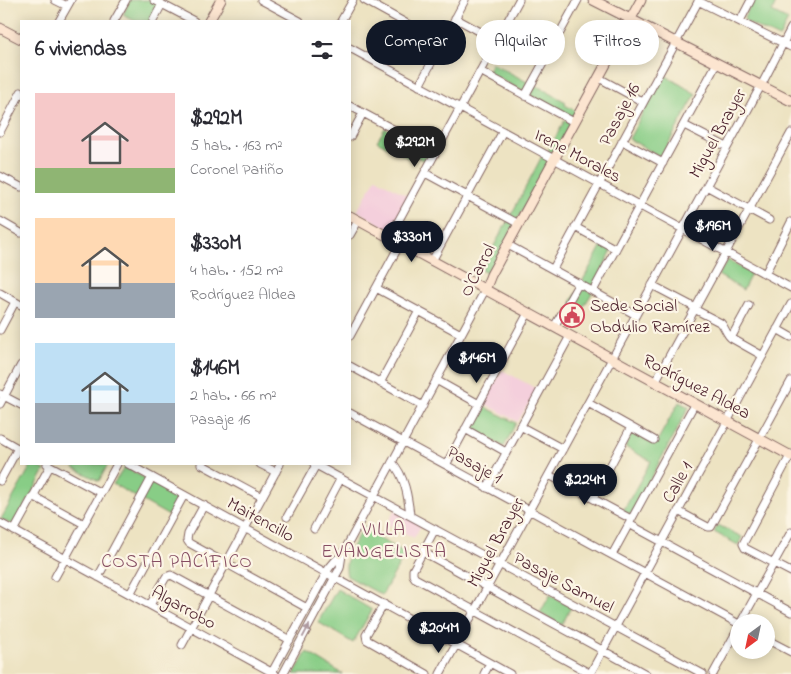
<!DOCTYPE html>
<html lang="es">
<meta charset="utf-8">
<style>
body{margin:0;font-family:"Indie Flower",sans-serif;background:#f7f7f7;color:#2b2b33;height:100vh;display:flex;flex-direction:column;font-size:19px;white-space:nowrap}
*{box-sizing:border-box;margin:0}
p{font-size:16px;color:#7c7c81}
.icon{flex:none;width:28px;height:28px;fill:none;stroke:currentColor;stroke-width:2;stroke-linecap:round;stroke-linejoin:round}
.map{position:relative;flex:1;overflow:hidden}
.side{position:absolute;left:20px;top:20px;width:331px;height:445px;display:flex;flex-direction:column;background:#fff;border-radius:0px;box-shadow:0 2px 12px #0003}
.side>*{flex:none}
.banner{position:absolute;left:366px;top:20px;width:349px;height:45px;display:flex;gap:10px}
.needle{width:32px;rotate:213deg}
.fabs{position:absolute;left:730px;top:614px;display:grid;gap:10px}
.fabs a{display:grid;place-items:center;width:45px;height:45px;border-radius:50%;background:#fff;box-shadow:0 2px 12px #0003;font-size:25px}
.price{position:absolute;translate:-50% -42px;padding:0 11px;border-radius:18px;background:#111827;color:#fff;font-size:16px;line-height:32px;filter:drop-shadow(0 1px 2px #0008)}
.price::after{content:'';position:absolute;left:50%;top:30px;width:15px;height:11px;margin-left:-8px;background:inherit;clip-path:polygon(0 0,100% 0,50% 100%)}
.price.on{background:#222;color:#fff}
ul{padding:0;list-style:none}
li{display:flex;align-items:center;gap:15px;height:125px;padding:0 15px}
li span{display:grid;place-items:center;flex:none;width:140px;height:100px;border-radius:0px;color:#555}
li>.icon{margin-inline-start:auto}
span .icon{width:60px;height:60px;fill:#fffc;stroke-width:1}
li b{font-size:21px}
h2{display:flex;justify-content:space-between;align-items:center;height:60px;padding:0 15px;font-size:21px}
.tag{padding:0 18px;border-radius:22px;background:#fff;box-shadow:0 2px 12px #0003;font-size:18px;line-height:45px}
.tag.on{background:#111827;color:#fff}
.map>svg:first-child{display:block}
</style>
<div class="map">
<svg width="791" height="674" viewBox="0 0 791 674">
<rect width="100%" height="100%" fill="#fcf5e5"/>
<filter id="ink" filterUnits="userSpaceOnUse"><feTurbulence type="fractalNoise" baseFrequency=".02" numOctaves="2"/><feDisplacementMap in="SourceGraphic" scale="10" xChannelSelector="R" yChannelSelector="G"/><feConvolveMatrix kernelMatrix="1 2 1 2 8 2 1 2 1" color-interpolation-filters="sRGB"/></filter>
<filter id="wash" filterUnits="userSpaceOnUse"><feTurbulence type="fractalNoise" baseFrequency=".0096" numOctaves="4" result="noise"/><feDisplacementMap in="SourceGraphic" scale="20" xChannelSelector="R" yChannelSelector="G"/><feGaussianBlur stdDeviation="1.12" result="paint"/><feColorMatrix in="noise" values="0 0 0 0 0 0 0 0 0 0 0 0 0 0 0 0 0 1.4 0 .05"/><feComposite in="paint" operator="in"/></filter>
<g filter="url(#wash)">
<rect width="100%" height="100%" fill="#ede3c2"/>
<path fill="#f4cfdc" d="M376,178L408,196L390,230L357,211Z
M502,370L537,389L518,422L484,403Z
M395,510L422,524L414,538L387,524Z"/>
<path fill="#88cd86" stroke="#697658" d="M130,0H151L159,4L150,21H135L123,15Z
M753,0H777L772,12L788,20L779,38L746,22L744,18Z
M492,63L529,83L524,92L487,72Z
M663,74L696,94L661,157L629,139Z
M535,85L566,102L565,105L576,111L572,118L530,95Z
M565,120L571,122L554,154L548,151Z
M385,128L431,153L426,162L415,156L412,160L377,141Z
M542,156L549,160L517,221L510,217Z
M508,220L515,224L488,274L481,270Z
M602,245L612,250L594,286H591L582,282Z
M728,260L751,274L743,290L718,275Z
M582,287L592,293L583,308L571,302L579,289Z
M679,402L689,407L631,515L623,511L651,461L625,447L632,432L655,445Z
M483,406L516,423L504,447L471,429Z
M32,464L45,470L14,526L1,519Z
M76,464H108L99,481L74,468Z
M125,467L179,498L169,516L113,484Z
M718,525L742,537L738,545L714,532Z
M364,526L380,535L378,538L406,553L382,595L347,576C342,559 356,540 364,526Z
M337,589L372,610L353,643L318,622Z
M550,595L571,607L562,625L540,613Z
M307,652L343,674H294Z"/>
</g>
<g filter="url(#ink)">
<g fill="none" stroke-linecap="round" stroke-linejoin="round">
<defs>
<path id="street" d="M55,0L67,6
M154,0L194,21
M261,0L300,21
M364,0L442,43
M698,1L791,47
M455,18L497,41
M59,21L71,0
M114,21L126,0
M153,21L162,4
M341,21L353,0
M740,21L751,0
M350,48L791,288
M480,71L574,122
M599,78L643,102
M419,86L465,0
M525,96L578,0
M350,106L436,152
M684,125L727,147
M0,132L21,92
M350,137L363,113
M622,141L663,163
M425,173L519,224
M0,176L21,187
M706,186L769,220
M0,221L21,233
M575,227L616,249
M350,235L358,221
M389,238L519,0
M508,245L636,315
M432,261L503,131
M553,269L699,0
M765,274L791,222
M652,285L692,306L698,311L721,323C725,327 726,334 731,338L763,356
M376,288L461,334
M593,291L717,63
M0,293L21,305
M554,327L579,283
M777,329L791,337
M0,330L15,302
M350,336L400,244
M731,338L749,305
M350,366L423,406
M436,380L479,404
M655,382L791,133
M380,383L419,311
M0,394L21,405
M588,403L654,440
M0,404L21,365
M350,413L739,624
M520,426L563,449
M465,429L506,452
M0,438L21,450
M791,454L743,544L745,548L791,572
M392,462C405,476 408,497 410,515
M47,464L101,493
M128,464L510,674
M201,464L262,497
M260,464L276,472
M314,464L703,674
M446,465L528,313
M549,475L631,519
M0,481L18,448
M487,488L570,336
M33,496L84,524
M593,498L631,427
M204,505L188,534L187,540L189,543L307,608
M678,511L708,527H711L791,381
M287,517L316,465
M0,523L275,674
M629,524L791,612
M314,529L341,478
M435,529L413,570V575L415,578L591,674
M14,531L50,466
M423,552L646,674
M612,555L695,403
M55,577L117,464
M98,577L152,477
M130,594L184,495
M384,604L366,635L367,640L427,674
M150,605L166,577L171,575L290,640
M741,622L791,532
M766,639L791,652
M182,645L280,464
M271,674L329,568L335,561L342,555
M283,674L335,577L340,568L342,555L485,290
M440,674L763,82L791,28
M484,674L490,663
M590,674L791,304
M713,674L739,627"/>
<path id="secondary" d="M593,0L791,101
M209,21L221,0
M0,28L21,39
M350,216L791,456
M485,290L491,275L641,0"/>
</defs>
<use href="#street" stroke="#836460" stroke-width="9"/>
<use href="#secondary" stroke="#836460" stroke-width="11"/>
<use href="#street" stroke="#fff" stroke-width="7"/>
<use href="#secondary" stroke="#fce5d0" stroke-width="9"/>
</g>
<defs><path id="oneway-solid" d="M-6-.8H1V-3.2L6.5 0L1 3.2V.8H-6Z" transform="scale(1.25)"/></defs>
<use fill="#ae9aa0" href="#oneway-solid" transform="translate(306 631) rotate(-62)"/>
</g>
<defs>
<symbol id="civic-ring" viewBox="-11 -11 22 22"><circle r="9.5" fill="#fcf5e5" stroke="#d1495b" stroke-width="1.5"/><path d="M-.6-6.5H3V-4.5H.6V-3L4-1V1h2V6H-6V1h2V-1L-.6-3ZM-1.2 2.5V6h2.4V2.5Z" fill="#d1495b"/></symbol>
</defs>
<g fill-rule="evenodd">
<use href="#civic-ring" x="558" y="301" width="28" height="28"/>
</g>
<g text-anchor="middle" stroke-width="4.5" stroke-linejoin="round" paint-order="stroke">
<g font-size="18" fill="#4a1f2b" stroke="#fcf5e5">
<text transform="translate(619 114) rotate(-62)" y="6">Pasaje 16</text>
<text transform="translate(717 133) rotate(-61)" y="6">Miguel Brayer</text>
<text transform="translate(578 155) rotate(28)" y="6">Irene Morales</text>
<text transform="translate(477 270) rotate(-63)" y="6">O'Carrol</text>
<text transform="translate(697 386) rotate(28)" y="6">Rodríguez Aldea</text>
<text transform="translate(475 464) rotate(29)" y="6">Pasaje 1</text>
<text transform="translate(677 482) rotate(-61)" y="6">Calle 1</text>
<text transform="translate(261 519) rotate(29)" y="6">Maitencillo</text>
<text transform="translate(495 542) rotate(-61)" y="6">Miguel Brayer</text>
<text transform="translate(564 582) rotate(28)" y="6">Pasaje Samuel</text>
<text transform="translate(184 607) rotate(29)" y="6">Algarrobo</text>
</g>
<g font-size="18" fill="#4a1f2b" stroke="#fcf5e5" text-anchor="start">
<text x="590" y="311">Sede Social<tspan x="590" dy="21">Obdulio Ramírez</tspan></text>
</g>
<g font-size="19" letter-spacing="1" fill="#864e63" stroke="#fcf5e5">
<text x="384" y="535">VILLA<tspan x="384" dy="22">EVANGELISTA</tspan></text>
<text x="177" y="567">COSTA PACÍFICO</text>
</g>
</g>
</svg>
<div class="fabs">
<a><svg class="needle" viewBox="-14 -14 28 28"><path d="M0-13l5 13h-10z" fill="#e53935"/><path d="M0 13l5-13h-10z" fill="#7c7c81"/></svg></a>
</div>
<b class="price on" style="left:415px;top:168px">$292M</b>
<b class="price" style="left:713px;top:252px">$196M</b>
<b class="price" style="left:412px;top:263px">$330M</b>
<b class="price" style="left:477px;top:384px">$146M</b>
<b class="price" style="left:585px;top:506px">$224M</b>
<b class="price" style="left:439px;top:654px">$204M</b>
<div class="banner">
<a class="tag on">Comprar</a>
<a class="tag">Alquilar</a>
<a class="tag">Filtros</a>
</div>
<section class="side">
<h2>6 viviendas<svg class="icon" aria-label="filters" viewBox="0 0 24 24"><path d="M4 7h16M4 17h16"/><circle cx="9" cy="7" r="2"/><circle cx="15" cy="17" r="2"/></svg></h2>
<ul>
<li><span style="background:linear-gradient(#f6c9c9 75%,#8fb573 0)"><svg class="icon" aria-label="home" viewBox="0 0 24 24"><path d="M3 11l9-7 9 7M6 9v11h12V9"/></svg></span><div><b>$292M</b><p>5 hab. · 163 m²</p><p>Coronel Patiño</p></div></li>
<li><span style="background:linear-gradient(#ffd9b3 65%,#9aa5b1 0)"><svg class="icon" aria-label="home" viewBox="0 0 24 24"><path d="M3 11l9-7 9 7M6 9v11h12V9"/></svg></span><div><b>$330M</b><p>4 hab. · 152 m²</p><p>Rodríguez Aldea</p></div></li>
<li><span style="background:linear-gradient(#bfe0f5 60%,#9aa5b1 0)"><svg class="icon" aria-label="home" viewBox="0 0 24 24"><path d="M3 11l9-7 9 7M6 9v11h12V9"/></svg></span><div><b>$146M</b><p>2 hab. · 66 m²</p><p>Pasaje 16</p></div></li>
</ul>
</section>
</div>
